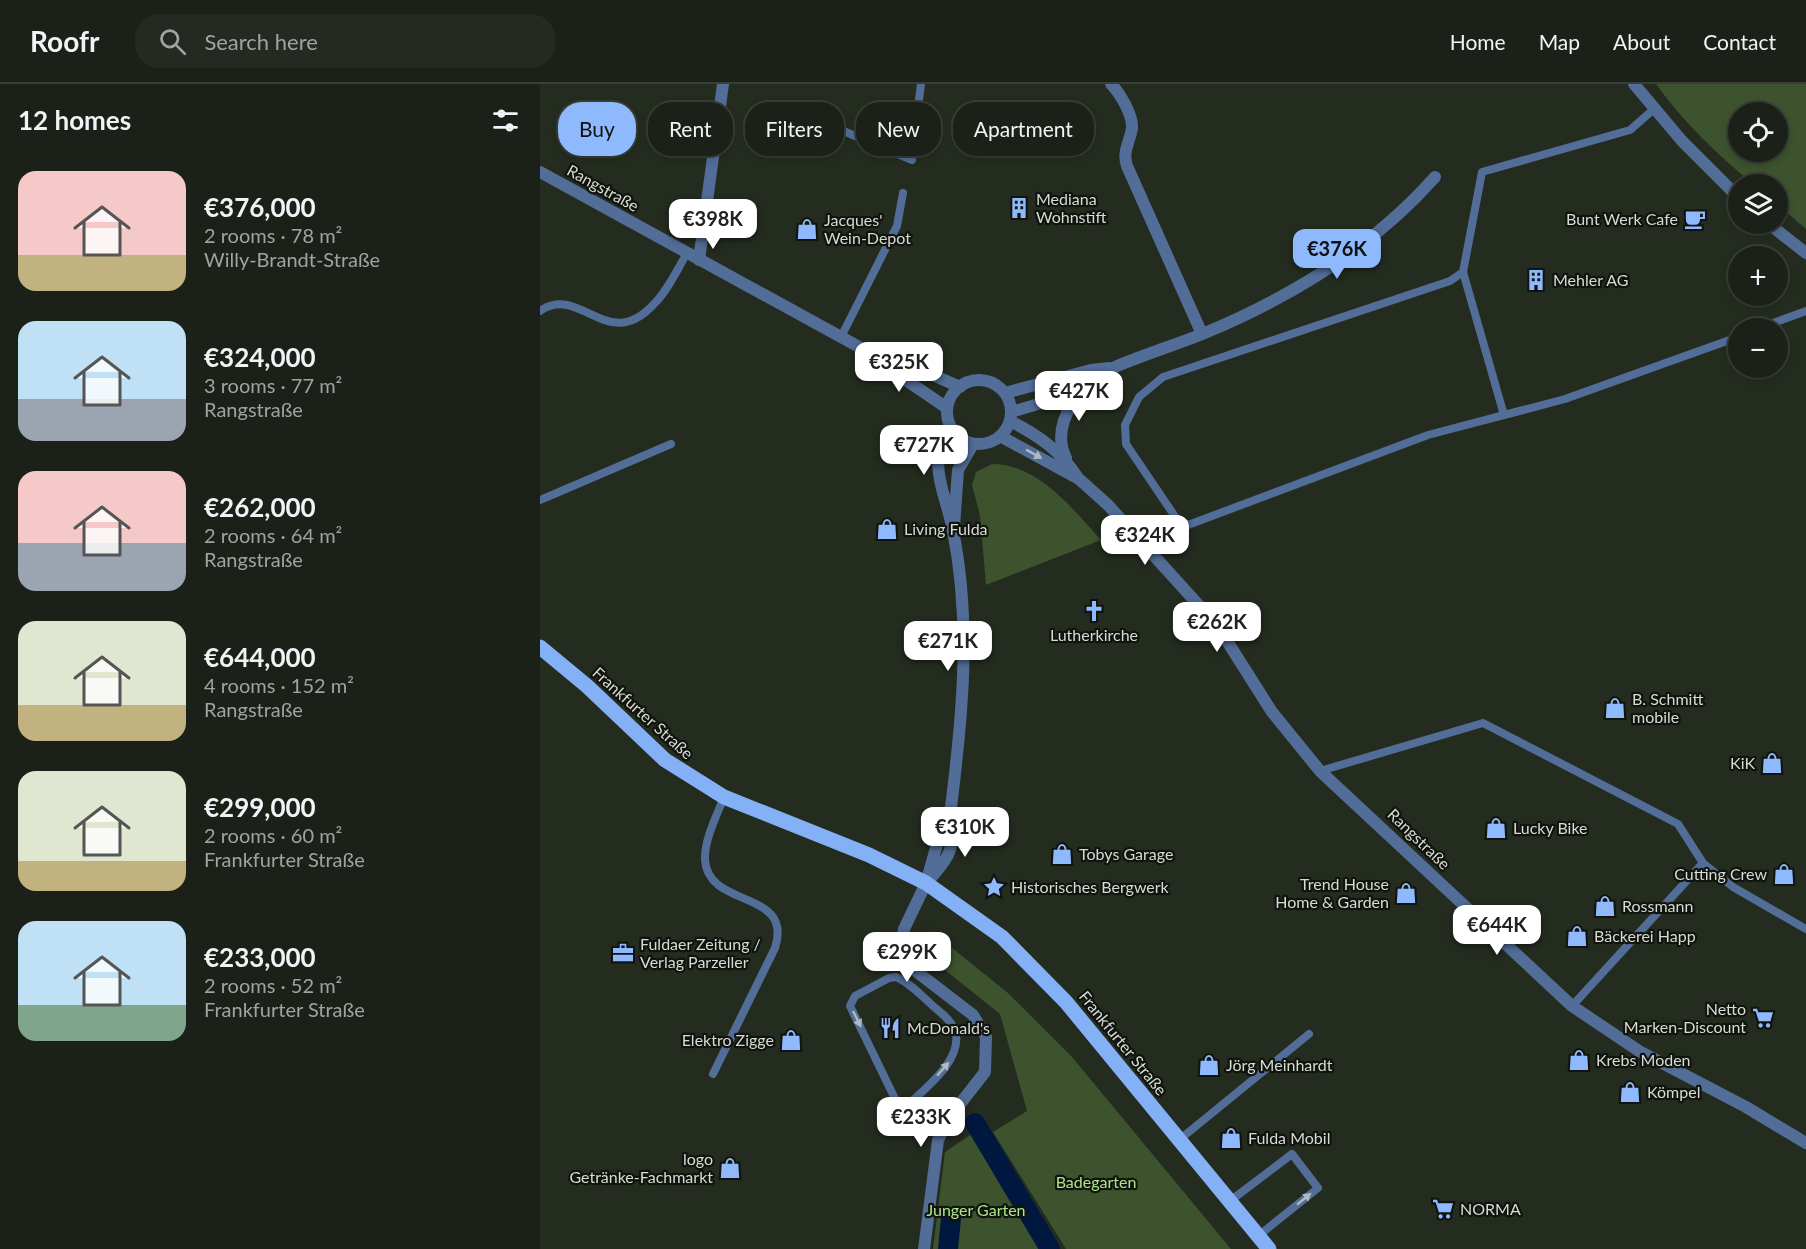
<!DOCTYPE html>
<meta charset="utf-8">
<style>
body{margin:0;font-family:Lato,sans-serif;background:#242921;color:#f1f3f6;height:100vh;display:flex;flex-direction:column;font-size:22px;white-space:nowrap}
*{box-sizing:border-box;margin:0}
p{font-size:20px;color:#a0a3a2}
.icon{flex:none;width:33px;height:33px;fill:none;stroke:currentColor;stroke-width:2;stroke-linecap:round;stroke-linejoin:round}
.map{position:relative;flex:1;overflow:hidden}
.sheet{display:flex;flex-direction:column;background:#1b2118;width:540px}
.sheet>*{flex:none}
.top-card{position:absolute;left:18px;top:18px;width:570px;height:54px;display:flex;gap:12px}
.controls{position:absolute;left:1188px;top:18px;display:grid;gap:12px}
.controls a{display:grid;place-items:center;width:60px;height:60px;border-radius:50%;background:#1b2118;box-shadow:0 3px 9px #0003,0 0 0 2px #393e37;font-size:30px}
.price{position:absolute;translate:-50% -51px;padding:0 14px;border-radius:12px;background:#fff;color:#222;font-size:20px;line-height:39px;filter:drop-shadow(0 2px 3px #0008)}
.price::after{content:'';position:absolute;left:50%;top:36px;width:18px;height:14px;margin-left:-9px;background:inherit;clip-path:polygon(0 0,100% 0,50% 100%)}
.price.selected{background:#8eb9fc;color:#111}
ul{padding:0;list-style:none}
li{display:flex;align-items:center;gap:18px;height:150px;padding:0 18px}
li span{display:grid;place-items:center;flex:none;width:168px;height:120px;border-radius:18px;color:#555}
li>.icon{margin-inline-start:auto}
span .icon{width:72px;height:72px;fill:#fffc;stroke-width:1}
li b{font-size:26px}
h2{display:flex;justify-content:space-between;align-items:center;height:72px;padding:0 18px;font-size:26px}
.chip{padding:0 21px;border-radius:24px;background:#1b2118;box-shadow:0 3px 9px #0003,0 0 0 2px #393e37;font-size:21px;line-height:54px}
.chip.selected{background:#8eb9fc;color:#111}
header{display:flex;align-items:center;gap:36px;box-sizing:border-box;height:84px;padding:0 30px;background:#1b2118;border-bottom:2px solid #393e37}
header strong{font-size:28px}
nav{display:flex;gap:33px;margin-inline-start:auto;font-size:21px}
.search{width:420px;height:54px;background:#242921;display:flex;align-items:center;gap:15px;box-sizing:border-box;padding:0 21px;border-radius:24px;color:#a0a3a2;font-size:22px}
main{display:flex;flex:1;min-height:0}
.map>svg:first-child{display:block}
</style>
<header>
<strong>Roofr</strong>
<div class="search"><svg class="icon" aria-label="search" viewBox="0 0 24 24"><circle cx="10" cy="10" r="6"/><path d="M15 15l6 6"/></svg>Search here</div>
<nav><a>Home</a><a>Map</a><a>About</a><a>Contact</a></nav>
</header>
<main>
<section class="sheet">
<h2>12 homes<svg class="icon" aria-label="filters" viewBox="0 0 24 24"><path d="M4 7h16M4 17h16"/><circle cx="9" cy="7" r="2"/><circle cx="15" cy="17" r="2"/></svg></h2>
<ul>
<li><span style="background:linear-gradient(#f6c9c9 70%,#c2b280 0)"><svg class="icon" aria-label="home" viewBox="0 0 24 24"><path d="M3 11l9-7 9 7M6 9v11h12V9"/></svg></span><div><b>€376,000</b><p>2 rooms · 78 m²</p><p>Willy-Brandt-Straße</p></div></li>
<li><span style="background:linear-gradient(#bfe0f5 65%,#9aa5b1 0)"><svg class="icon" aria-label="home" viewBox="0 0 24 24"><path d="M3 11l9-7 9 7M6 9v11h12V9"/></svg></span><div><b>€324,000</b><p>3 rooms · 77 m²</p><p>Rangstraße</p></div></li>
<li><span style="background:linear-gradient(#f6c9c9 60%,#9aa5b1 0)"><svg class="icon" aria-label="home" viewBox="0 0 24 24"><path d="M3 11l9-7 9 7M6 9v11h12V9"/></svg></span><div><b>€262,000</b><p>2 rooms · 64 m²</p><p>Rangstraße</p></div></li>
<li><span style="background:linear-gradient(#dfe7d0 70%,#c2b280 0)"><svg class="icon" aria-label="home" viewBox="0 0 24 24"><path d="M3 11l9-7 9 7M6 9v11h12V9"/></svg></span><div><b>€644,000</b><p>4 rooms · 152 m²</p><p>Rangstraße</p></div></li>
<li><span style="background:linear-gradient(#dfe7d0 75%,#c2b280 0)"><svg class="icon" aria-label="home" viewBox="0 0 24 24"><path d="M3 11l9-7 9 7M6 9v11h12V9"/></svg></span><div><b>€299,000</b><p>2 rooms · 60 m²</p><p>Frankfurter Straße</p></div></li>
<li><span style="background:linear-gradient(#bfe0f5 70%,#7fa58c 0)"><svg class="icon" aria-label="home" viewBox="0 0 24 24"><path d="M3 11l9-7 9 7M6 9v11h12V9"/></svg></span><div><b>€233,000</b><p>2 rooms · 52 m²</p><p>Frankfurter Straße</p></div></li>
</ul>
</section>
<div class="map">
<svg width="1266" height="1165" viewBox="0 0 1266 1165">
<rect width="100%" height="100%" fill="#242c20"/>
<path fill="#3c532e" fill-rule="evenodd" d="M1116,0H1266V145L1238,121V100H1213C1178,71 1143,38 1116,0ZM1238,28V68H1198V28Z
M452,380C498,380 532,424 561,456L446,501L440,432L432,401L436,388Z
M391,847L468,909L532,973L691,1165H526L453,1048L487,1027L460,930L380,866L376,855Z
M433,1049L502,1165H393L405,1068Z"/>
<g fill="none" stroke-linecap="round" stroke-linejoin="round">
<path stroke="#001740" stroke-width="20" d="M435,1039L510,1165
M408,1165L411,1134"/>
<path stroke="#526d97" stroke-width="8" d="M1114,25L1090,46L942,88L923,188L910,197L623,293L599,313L585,341L586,360L636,434L648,441L888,351L1025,315L1198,253
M287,40L372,76
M375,47L381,0
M923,188L964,331
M0,227C41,199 67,271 114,220C128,206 137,186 147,169
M1220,244L1266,227
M301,253L357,142L363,109
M0,416L131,360
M780,687L943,639L1138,740L1163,779L1193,803L1266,845
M1032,922L1163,779
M173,990L235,864C254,805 168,825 165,776C164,756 177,731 184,713
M348,1041C367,1016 426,982 415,946C411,936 401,929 393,922C382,912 370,899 356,893L349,894L315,912L310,922L360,1025
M639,1056L769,950
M690,1117L752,1070L778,1104L718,1152"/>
<path stroke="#526d97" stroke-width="12" d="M571,0C580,9 593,31 592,44C590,58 582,67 587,82L662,250
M1094,0L1142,57L1198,113
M0,88L332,270L344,281L407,324
M1229,140L1266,169
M159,176L183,0
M333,270L352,273L420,303
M407 328a32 32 0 1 1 64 0a32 32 0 1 1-64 0Z
M465,309L551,286L569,284
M471,328C497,321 524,312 548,300C557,295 565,288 575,283C603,271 632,262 660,251C748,215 832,164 895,93
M470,337C498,351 521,367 538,394
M460,352L539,395L568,421L664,527L687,557L732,628L780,687L1032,922L1099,967L1206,1023L1266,1059
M526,374C513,348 528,323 544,303
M414,442L418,386L433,360
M386,799C408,776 417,764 410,731C422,637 432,541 413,447C405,405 386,383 410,342
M384,1165L398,1056L409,1034L445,988L446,953L433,931L377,888L366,876L361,861L364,845L386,799L400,750L410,731"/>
<path stroke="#84b0f6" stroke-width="15" d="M0,563L47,602L125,676L184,713L329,771L386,799L462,853L526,918L729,1165"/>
</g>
<defs><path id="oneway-solid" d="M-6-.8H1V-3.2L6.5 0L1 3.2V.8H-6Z" transform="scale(1.5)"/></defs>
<g fill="#aebac1">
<use href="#oneway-solid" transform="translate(494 370) rotate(29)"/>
<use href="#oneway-solid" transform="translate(317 935) rotate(64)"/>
<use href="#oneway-solid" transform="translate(403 985) rotate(-49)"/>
<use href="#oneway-solid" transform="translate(764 1115) rotate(-39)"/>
</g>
<defs>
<symbol id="building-bare" viewBox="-9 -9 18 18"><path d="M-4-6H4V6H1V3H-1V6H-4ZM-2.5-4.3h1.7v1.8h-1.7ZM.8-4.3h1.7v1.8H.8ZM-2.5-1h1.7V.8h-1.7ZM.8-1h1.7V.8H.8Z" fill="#8eb9fc" stroke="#10130e" stroke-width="2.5" paint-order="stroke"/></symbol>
<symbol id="cafe-bare" viewBox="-9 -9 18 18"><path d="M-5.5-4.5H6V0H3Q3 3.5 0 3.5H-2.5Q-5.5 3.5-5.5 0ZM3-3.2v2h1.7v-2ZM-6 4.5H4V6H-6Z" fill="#8eb9fc" stroke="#10130e" stroke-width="2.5" paint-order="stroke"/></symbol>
<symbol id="shop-bare" viewBox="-9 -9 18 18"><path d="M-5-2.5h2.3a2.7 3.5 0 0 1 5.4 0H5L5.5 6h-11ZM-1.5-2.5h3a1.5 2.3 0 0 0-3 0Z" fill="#8eb9fc" stroke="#10130e" stroke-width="2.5" paint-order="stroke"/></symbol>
<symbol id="church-bare" viewBox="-9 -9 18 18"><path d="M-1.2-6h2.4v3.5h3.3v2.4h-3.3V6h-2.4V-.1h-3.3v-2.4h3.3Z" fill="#8eb9fc" stroke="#10130e" stroke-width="2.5" paint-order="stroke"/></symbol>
<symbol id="sight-bare" viewBox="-9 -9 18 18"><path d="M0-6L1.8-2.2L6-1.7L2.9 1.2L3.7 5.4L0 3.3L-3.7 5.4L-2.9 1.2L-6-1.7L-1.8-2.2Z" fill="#8eb9fc" stroke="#10130e" stroke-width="2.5" paint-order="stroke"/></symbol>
<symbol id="office-bare" viewBox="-9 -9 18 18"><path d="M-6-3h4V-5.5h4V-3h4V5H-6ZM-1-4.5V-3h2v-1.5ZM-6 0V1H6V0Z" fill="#8eb9fc" stroke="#10130e" stroke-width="2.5" paint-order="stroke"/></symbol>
<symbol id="supermarket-bare" viewBox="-9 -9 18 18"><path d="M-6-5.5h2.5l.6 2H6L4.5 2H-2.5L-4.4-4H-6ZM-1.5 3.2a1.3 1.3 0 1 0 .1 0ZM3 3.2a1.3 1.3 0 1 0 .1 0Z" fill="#8eb9fc" stroke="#10130e" stroke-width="2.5" paint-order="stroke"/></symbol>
<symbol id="restaurant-bare" viewBox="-9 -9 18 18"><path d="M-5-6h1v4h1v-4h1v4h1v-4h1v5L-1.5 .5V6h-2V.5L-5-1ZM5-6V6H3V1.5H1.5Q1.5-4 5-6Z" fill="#8eb9fc" stroke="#10130e" stroke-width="2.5" paint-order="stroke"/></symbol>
</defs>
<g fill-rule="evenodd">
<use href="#building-bare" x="464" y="109" width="30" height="30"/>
<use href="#cafe-bare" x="1140" y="120" width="30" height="30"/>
<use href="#shop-bare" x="252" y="130" width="30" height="30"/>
<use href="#building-bare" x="981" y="181" width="30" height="30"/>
<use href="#shop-bare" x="332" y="430" width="30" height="30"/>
<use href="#church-bare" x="539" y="512" width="30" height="30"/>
<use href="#shop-bare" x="1060" y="609" width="30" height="30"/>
<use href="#shop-bare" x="1217" y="664" width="30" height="30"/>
<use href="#shop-bare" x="941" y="729" width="30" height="30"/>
<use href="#shop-bare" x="507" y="755" width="30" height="30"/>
<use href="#shop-bare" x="1229" y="775" width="30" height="30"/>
<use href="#sight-bare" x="439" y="788" width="30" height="30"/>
<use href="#shop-bare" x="851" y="794" width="30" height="30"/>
<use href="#shop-bare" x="1050" y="807" width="30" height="30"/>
<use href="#shop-bare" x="1022" y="837" width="30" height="30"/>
<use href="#office-bare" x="68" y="854" width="30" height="30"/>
<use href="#supermarket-bare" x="1208" y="919" width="30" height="30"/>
<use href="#restaurant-bare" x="335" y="929" width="30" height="30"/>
<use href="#shop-bare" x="236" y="941" width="30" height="30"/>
<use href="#shop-bare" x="1024" y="961" width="30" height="30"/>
<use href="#shop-bare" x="654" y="966" width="30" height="30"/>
<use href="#shop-bare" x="1075" y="993" width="30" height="30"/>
<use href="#shop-bare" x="676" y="1039" width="30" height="30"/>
<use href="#shop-bare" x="175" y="1069" width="30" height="30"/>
<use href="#supermarket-bare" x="888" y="1110" width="30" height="30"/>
</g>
<g text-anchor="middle" stroke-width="4.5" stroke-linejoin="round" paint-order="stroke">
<g font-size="16" fill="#d6dbd3" stroke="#10130e">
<text transform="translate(63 104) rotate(29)" y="6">Rangstraße</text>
<text transform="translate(103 629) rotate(42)" y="6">Frankfurter Straße</text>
<text transform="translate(879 755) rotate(44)" y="6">Rangstraße</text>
<text transform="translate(583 959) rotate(51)" y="6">Frankfurter Straße</text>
</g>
<g font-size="16" fill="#d6dbd3" stroke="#10130e" text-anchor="start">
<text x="496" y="121">Mediana<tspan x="496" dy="18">Wohnstift</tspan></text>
<text x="1138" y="141" text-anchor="end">Bunt Werk Cafe</text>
<text x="284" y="142">Jacques'<tspan x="284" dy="18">Wein-Depot</tspan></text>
<text x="1013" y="202">Mehler AG</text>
<text x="364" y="451">Living Fulda</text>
<text x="554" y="557" text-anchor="middle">Lutherkirche</text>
<text x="1092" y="621">B. Schmitt<tspan x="1092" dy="18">mobile</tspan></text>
<text x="1215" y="685" text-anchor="end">KiK</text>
<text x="973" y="750">Lucky Bike</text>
<text x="539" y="776">Tobys Garage</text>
<text x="1227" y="796" text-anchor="end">Cutting Crew</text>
<text x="849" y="806" text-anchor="end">Trend House<tspan x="849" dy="18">Home &amp; Garden</tspan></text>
<text x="471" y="809">Historisches Bergwerk</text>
<text x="1082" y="828">Rossmann</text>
<text x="1054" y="858">Bäckerei Happ</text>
<text x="100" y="866">Fuldaer Zeitung /<tspan x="100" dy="18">Verlag Parzeller</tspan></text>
<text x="1206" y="931" text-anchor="end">Netto<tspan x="1206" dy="18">Marken-Discount</tspan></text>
<text x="367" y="950">McDonald's</text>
<text x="234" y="962" text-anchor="end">Elektro Zigge</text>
<text x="1056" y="982">Krebs Moden</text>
<text x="686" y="987">Jörg Meinhardt</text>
<text x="1107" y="1014">Kömpel</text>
<text x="708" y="1060">Fulda Mobil</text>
<text x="173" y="1081" text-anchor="end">logo<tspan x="173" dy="18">Getränke-Fachmarkt</tspan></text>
<text x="920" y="1131">NORMA</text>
</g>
<g font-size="16" fill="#ade689" stroke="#10130e">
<text x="556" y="1104">Badegarten</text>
<text x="436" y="1132">Junger Garten</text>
</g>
</g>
</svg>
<div class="controls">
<a><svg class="icon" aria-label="locate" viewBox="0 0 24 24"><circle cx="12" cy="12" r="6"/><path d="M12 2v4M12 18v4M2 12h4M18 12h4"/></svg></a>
<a><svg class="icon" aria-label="layers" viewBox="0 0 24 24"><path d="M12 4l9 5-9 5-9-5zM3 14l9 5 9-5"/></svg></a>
<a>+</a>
<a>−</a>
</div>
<b class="price" style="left:173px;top:166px">€398K</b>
<b class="price selected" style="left:797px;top:196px">€376K</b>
<b class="price" style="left:359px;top:309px">€325K</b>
<b class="price" style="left:539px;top:338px">€427K</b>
<b class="price" style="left:384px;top:392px">€727K</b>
<b class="price" style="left:605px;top:482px">€324K</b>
<b class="price" style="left:677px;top:569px">€262K</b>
<b class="price" style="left:408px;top:588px">€271K</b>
<b class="price" style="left:425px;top:774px">€310K</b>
<b class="price" style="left:957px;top:872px">€644K</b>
<b class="price" style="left:367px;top:899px">€299K</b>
<b class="price" style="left:381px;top:1064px">€233K</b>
<div class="top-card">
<a class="chip selected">Buy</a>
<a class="chip">Rent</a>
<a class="chip">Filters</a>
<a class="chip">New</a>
<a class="chip">Apartment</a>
</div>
</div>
</main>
